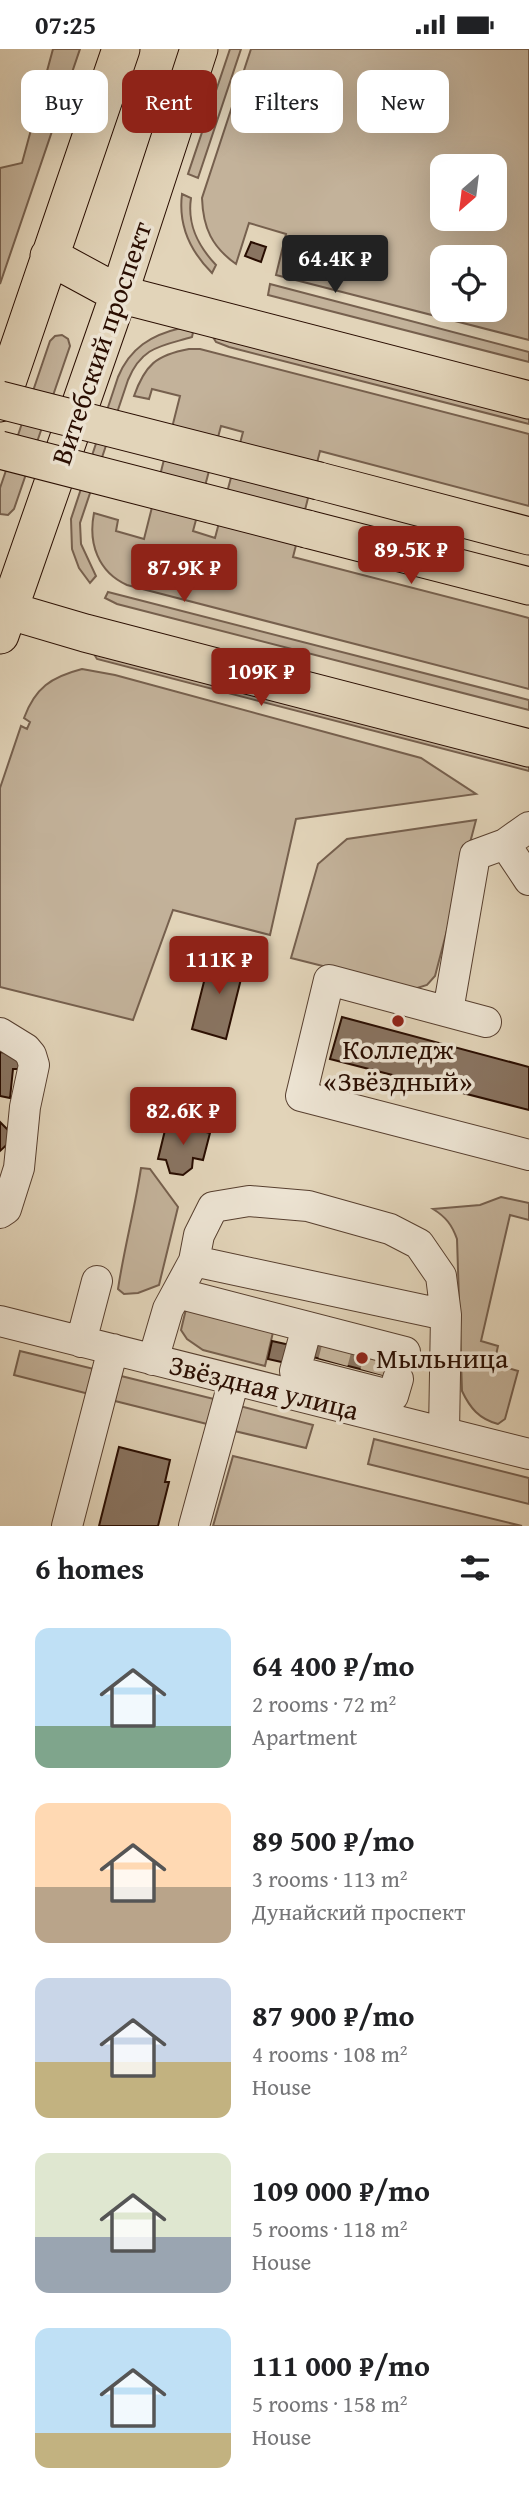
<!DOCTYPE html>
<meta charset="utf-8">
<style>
body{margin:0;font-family:"Gentium Book Plus",serif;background:#f6f6f6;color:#202124;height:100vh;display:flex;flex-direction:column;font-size:26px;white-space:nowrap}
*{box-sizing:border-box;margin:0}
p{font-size:23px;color:#757577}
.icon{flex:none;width:38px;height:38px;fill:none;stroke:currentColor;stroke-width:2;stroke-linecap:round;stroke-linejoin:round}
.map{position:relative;height:1477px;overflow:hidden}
.drawer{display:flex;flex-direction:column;background:#fff;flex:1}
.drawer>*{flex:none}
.hud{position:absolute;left:21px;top:21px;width:488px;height:63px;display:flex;gap:14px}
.needle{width:46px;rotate:208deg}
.buttons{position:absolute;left:430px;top:105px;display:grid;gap:14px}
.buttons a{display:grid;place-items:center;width:77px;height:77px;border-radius:14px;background:#fff;box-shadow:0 7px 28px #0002;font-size:35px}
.price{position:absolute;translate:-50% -60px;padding:0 16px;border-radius:7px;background:#8f2418;color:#fff;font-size:23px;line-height:46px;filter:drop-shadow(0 2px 4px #0008)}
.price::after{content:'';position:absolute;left:50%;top:42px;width:21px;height:16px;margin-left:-10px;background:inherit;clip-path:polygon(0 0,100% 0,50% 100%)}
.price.on{background:#222;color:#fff}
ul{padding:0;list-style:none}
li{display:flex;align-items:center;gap:21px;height:175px;padding:0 35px}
li span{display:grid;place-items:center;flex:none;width:196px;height:140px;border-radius:14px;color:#555}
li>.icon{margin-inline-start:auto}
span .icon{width:84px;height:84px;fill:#fffc;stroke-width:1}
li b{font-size:30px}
h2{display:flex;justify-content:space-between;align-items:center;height:84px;padding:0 35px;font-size:30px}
.pill{padding:0 24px;border-radius:14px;background:#fff;box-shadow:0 7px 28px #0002;font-size:24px;line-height:63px}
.pill.on{background:#8f2418;color:#fff}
.status{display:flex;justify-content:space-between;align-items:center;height:49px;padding:0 35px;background:#fff;direction:ltr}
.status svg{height:19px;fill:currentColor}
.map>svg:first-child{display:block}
</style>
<div class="status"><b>07:25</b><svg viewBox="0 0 49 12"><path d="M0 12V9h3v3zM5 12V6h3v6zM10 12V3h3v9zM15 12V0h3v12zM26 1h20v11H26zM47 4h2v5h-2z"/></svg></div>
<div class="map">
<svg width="529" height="1477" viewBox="0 0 529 1477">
<rect width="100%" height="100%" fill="#e2d4b9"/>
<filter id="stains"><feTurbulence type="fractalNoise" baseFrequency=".00286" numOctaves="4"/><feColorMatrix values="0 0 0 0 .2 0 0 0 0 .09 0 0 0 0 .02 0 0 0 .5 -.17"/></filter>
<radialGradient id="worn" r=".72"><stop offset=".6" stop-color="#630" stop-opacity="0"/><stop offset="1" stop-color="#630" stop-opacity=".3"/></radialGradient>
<path fill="#c3b29a" stroke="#76604e" stroke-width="2" fill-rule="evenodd" d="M53,0H80L0,235V119L22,114Z
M230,0H241L198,129L188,125Z
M251,0H529V291L276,226L286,185L249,174L236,215C212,198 203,179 202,149ZM443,117H495V170H443ZM443,208H495V261H443Z
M182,145L191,149C187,176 198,197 216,216L212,224C190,202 178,177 182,145Z
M270,235L529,303V313L268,246Z
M181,279H194L192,288C162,297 142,297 128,331L80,474L81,495L96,527L90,534L79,519L72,500L71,470L118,328C130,299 151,286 181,279Z
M62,286L68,290L70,297L14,460L8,466L0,465V439L50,292L55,287Z
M213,288L529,364V375L229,298L216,293Z
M189,300H200L529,385V457L320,402L293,508L529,569V640L127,536C98,523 88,494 94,464L118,471L116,482L144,490L180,347L152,340L149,350L134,347C145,316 156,306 189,300ZM221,377L243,383L215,489L193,482Z
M108,543L529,651V661L117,555L105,549Z
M94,605L529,712V722L97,610Z
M82,620L115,626L421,709L476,745L296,770L270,886L173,861L133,971L0,938V739L21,677L27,680L30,673L24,669C35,639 51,628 82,620Z
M476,771L435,927L427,936L414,940L291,909L318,815L347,790Z
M141,1119L150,1120L178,1158L159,1236L138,1244L124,1245L118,1240C124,1200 135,1159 141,1119Z
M501,1148L529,1154V1171L510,1166L481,1292L498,1297L494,1315L518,1322L505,1370L498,1375C479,1370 470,1359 462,1342L457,1190C452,1176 446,1168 433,1160L480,1156Z
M186,1260L275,1275L265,1317L203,1301L187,1290L181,1281Z
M20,1302L94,1320L93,1346L14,1326Z
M117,1326L218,1351L215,1377L107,1350Z
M236,1356L313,1376L306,1399L226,1380Z
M374,1390L529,1429V1455L368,1415Z
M233,1407L522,1477H213Z"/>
<path fill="#897461" stroke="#290d01" stroke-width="2" d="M251,193L266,198L261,213L245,207Z
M211,905L245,914L226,990L192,980Z
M342,968L529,1018V1061L330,1010Z
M0,1003L16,1004L20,1020H13L10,1049L0,1047Z
M0,1073L15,1088L0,1102Z
M167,1073L210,1084L203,1111L193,1109L192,1119L183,1126L170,1124L166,1111L158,1110Z
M315,1285L412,1310L407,1332L309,1307Z
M272,1292L290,1296L286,1314L268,1310Z
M119,1398L170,1411L165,1433H169L158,1477H99Z"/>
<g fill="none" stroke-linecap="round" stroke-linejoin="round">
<path stroke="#c6b69d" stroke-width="30" stroke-dasharray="30 15" stroke-linecap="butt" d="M333,1313L339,1291
M375,1324L381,1302"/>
<defs>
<path id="minor" d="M505,795L529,778
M448,962L475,806L505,795L529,831
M486,973L329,931L301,1047L529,1106
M0,984L26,1000L31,1006L34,1016L25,1058L19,1119L6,1160L0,1164
M194,1212L446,1266
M177,1244L405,1303L404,1308
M0,1272L529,1405
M307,1278L295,1322L393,1347L398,1330
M81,1293L97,1232
M153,1311L168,1260L194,1212L199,1186L213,1158L249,1152L308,1157L390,1180L419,1195L441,1227L446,1266L444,1383
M67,1477L113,1300
M194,1477L234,1331"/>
<path id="major" d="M49,207L119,245L529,351
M0,354L121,0
M319,432L529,487
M307,480L529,537
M0,559L85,584L529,699
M0,586L119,245L199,0"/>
</defs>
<use href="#minor" stroke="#573f2f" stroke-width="32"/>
<use href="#major" stroke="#290d01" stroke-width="39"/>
<use href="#minor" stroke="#ece3d2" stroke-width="30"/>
<use href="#major" stroke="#e2d4b9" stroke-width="37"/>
<defs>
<path id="major-bridge" d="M0,351L319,432
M0,401L307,480"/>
</defs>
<use href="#major-bridge" stroke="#290d01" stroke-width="39" stroke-linecap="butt"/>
<use href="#major-bridge" stroke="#e2d4b9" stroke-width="37"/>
</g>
<g fill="#8f2418" stroke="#ece3d2" stroke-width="2.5">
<circle cx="398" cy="972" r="7"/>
<circle cx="362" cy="1309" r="7"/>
</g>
<g text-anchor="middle" stroke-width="7" stroke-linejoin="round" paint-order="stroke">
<g font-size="28" fill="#290d01" stroke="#ece3d2">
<text transform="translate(101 294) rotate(-71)" y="10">Витебский проспект</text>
<text transform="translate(264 1338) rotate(14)" y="10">Звёздная улица</text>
</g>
<g font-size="28" fill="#290d01" stroke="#ece3d2">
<text x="398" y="1010">Колледж<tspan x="398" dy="32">«Звёздный»</tspan></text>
<text x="376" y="1319" text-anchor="start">Мыльница</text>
</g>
</g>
<rect width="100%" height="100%" filter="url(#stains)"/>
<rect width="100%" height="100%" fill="url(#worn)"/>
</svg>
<div class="buttons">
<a><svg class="needle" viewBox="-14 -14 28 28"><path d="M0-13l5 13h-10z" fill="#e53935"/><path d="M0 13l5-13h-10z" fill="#757577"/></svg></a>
<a><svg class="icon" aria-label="locate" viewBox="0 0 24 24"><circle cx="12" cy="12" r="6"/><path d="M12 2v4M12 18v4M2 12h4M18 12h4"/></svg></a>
</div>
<b class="price on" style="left:335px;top:246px">64.4K ₽</b>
<b class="price" style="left:411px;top:537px">89.5K ₽</b>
<b class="price" style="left:184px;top:555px">87.9K ₽</b>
<b class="price" style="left:261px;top:659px">109K ₽</b>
<b class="price" style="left:219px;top:947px">111K ₽</b>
<b class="price" style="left:183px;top:1098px">82.6K ₽</b>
<div class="hud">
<a class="pill">Buy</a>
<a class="pill on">Rent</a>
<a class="pill">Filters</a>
<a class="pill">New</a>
</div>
</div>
<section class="drawer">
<h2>6 homes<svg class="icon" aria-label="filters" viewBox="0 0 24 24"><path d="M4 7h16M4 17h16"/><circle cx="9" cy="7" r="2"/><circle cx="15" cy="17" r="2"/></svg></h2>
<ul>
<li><span style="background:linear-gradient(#bfe0f5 70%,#7fa58c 0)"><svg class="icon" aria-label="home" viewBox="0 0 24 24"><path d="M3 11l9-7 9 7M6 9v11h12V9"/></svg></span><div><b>64 400 ₽/mo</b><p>2 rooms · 72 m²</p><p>Apartment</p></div></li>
<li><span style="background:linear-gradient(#ffd9b3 60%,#b9a48a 0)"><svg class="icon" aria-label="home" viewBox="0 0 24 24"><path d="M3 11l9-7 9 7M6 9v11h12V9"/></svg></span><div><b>89 500 ₽/mo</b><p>3 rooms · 113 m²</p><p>Дунайский проспект</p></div></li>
<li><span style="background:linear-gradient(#c9d6e8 60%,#c2b280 0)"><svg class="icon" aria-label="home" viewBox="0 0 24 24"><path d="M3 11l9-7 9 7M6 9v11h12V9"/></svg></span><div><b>87 900 ₽/mo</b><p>4 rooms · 108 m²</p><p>House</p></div></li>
<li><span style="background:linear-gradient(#dfe7d0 60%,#9aa5b1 0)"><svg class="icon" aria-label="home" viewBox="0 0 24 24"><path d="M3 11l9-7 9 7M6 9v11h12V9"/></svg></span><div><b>109 000 ₽/mo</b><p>5 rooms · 118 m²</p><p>House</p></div></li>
<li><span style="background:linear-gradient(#bfe0f5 75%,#c2b280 0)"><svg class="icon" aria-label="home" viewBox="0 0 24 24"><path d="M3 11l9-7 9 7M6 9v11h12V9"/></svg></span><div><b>111 000 ₽/mo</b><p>5 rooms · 158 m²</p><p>House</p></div></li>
</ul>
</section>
